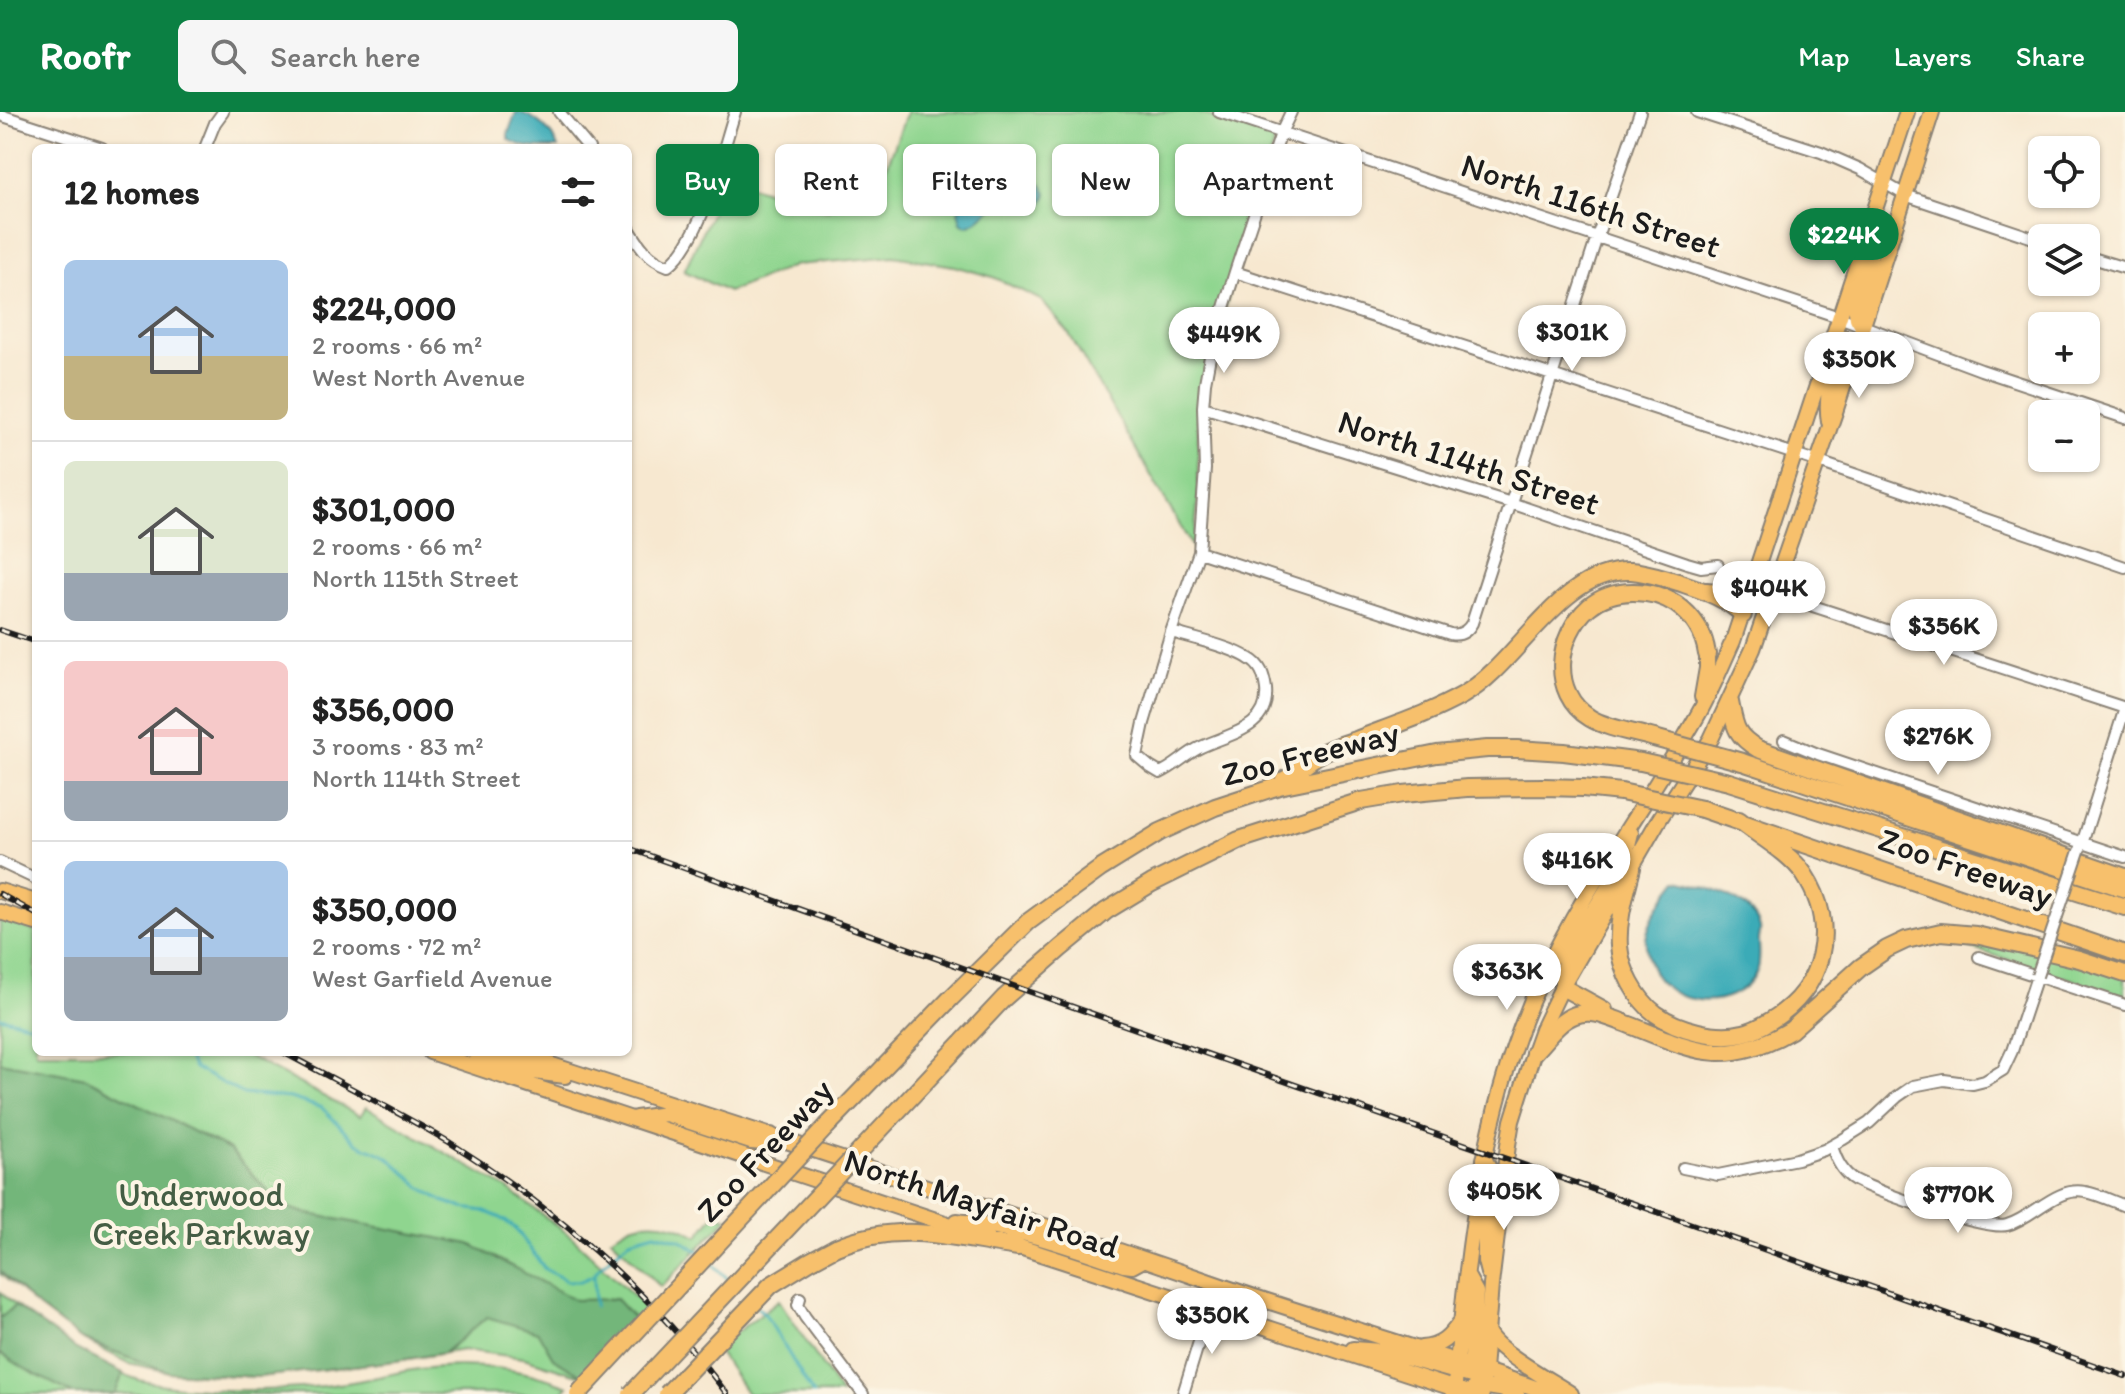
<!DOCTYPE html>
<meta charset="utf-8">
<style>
body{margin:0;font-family:Itim,sans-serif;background:#f6f6f6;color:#222;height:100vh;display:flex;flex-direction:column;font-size:30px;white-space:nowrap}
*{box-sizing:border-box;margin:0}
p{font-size:26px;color:#767676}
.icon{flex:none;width:44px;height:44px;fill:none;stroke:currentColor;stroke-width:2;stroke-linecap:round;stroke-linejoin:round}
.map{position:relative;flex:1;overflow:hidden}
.side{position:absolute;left:32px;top:32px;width:600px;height:912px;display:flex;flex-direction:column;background:#fff;border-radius:12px;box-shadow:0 2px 6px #0004}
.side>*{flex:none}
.hud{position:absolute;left:656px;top:32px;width:760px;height:72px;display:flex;gap:16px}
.tools{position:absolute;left:2028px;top:24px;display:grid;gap:16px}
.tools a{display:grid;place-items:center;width:72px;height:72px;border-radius:12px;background:#fff;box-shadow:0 2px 6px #0004;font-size:40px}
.price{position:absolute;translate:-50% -68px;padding:0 18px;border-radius:28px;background:#fff;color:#222;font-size:26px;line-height:52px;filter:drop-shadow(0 2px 4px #0008)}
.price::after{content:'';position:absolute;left:50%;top:48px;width:24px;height:18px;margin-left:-12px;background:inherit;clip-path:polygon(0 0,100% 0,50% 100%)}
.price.current{background:#0b8043;color:#fff}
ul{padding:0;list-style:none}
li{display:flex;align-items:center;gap:24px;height:200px;padding:0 32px}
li+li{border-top:2px solid #e0e0e0}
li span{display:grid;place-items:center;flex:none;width:224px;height:160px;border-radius:12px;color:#555}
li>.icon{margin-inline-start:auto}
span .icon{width:96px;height:96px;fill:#fffc;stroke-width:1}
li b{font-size:34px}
h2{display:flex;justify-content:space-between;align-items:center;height:96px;padding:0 32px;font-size:34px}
.pill{padding:0 28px;border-radius:12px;background:#fff;box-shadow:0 2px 6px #0004;font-size:28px;line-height:72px}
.pill.current{background:#0b8043;color:#fff}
header{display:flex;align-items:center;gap:48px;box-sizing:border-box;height:112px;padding:0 40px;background:#0b8043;color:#fff}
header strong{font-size:38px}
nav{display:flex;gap:44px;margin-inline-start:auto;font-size:28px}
.search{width:560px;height:72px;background:#f6f6f6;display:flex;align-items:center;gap:20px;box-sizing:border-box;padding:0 28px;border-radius:12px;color:#767676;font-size:30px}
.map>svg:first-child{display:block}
</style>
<header>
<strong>Roofr</strong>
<div class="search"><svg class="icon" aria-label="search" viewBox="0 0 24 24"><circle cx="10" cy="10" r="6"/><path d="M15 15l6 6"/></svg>Search here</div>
<nav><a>Map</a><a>Layers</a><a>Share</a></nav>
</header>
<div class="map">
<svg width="2125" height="1282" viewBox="0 0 2125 1282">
<rect width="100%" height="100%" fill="#fcf5e5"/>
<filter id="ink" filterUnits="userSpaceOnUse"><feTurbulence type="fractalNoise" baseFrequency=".0125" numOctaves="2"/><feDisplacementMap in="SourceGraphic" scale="16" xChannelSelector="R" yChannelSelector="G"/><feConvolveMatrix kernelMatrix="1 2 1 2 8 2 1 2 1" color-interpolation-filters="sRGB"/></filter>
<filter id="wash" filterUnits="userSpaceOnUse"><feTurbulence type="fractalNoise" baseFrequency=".006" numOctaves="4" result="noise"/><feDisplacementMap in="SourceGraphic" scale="32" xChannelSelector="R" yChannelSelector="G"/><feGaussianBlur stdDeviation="1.8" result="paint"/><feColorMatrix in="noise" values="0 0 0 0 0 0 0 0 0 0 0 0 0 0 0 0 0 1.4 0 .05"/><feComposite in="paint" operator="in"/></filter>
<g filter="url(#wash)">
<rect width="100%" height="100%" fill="#f7e8d0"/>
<path fill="#8fd58f" stroke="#567856" stroke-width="2" d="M907,0H1196L1276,25L1198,288V389L1193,436L1068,220L1041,188L993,165L954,154L894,144L796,153L728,180L684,159L728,66L825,99L879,76Z
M0,808L36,819V940H241L360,1004L366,995L508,1077L572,1125L648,1197L587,1266L524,1246L463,1238L396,1249L258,1265L169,1260L129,1251L81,1227L0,1162Z
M2013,825L2061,834L2125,856V884L1964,834L1987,826Z
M715,1102L728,1106L661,1175L611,1126C618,1122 626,1115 634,1113C657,1107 679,1113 698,1124Z
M0,1180C39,1214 90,1253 139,1268C195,1282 288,1280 346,1271C366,1268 386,1263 406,1259C462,1250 515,1253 568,1274L561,1282H0Z
M779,1188L841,1282H747L716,1236Z"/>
<path fill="#73b67a" stroke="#48694b" stroke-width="2" d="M0,950L86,966L230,1038L282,1094L309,1102L470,1132L575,1188L616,1187L637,1210L587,1266L553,1246L538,1220L487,1205L444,1241L396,1249L258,1265L169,1260L81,1227L33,1191L0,1159Z
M15,1194L76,1237L123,1261L115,1282H74L30,1260L0,1241V1206Z"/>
<path fill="#3aabb7" stroke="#2b646a" stroke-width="2" d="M516,0C533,2 553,19 558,36C539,36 524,37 508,27V22Z
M1019,69L1042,73L1047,82L1040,96C1026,98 1013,90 1000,93C986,96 981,111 966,114L961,110L958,99L963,93Z
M1678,768C1704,774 1752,786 1760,816C1761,820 1759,824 1759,828C1759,838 1761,851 1757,859C1736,904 1657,896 1648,845C1647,839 1645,833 1646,827C1650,803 1664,786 1678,768Z"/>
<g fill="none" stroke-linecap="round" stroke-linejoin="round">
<path stroke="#3aabb7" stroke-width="3" d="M0,905L36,914
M185,940L194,956L243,982L290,986L322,996L357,1031L388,1045L422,1076L443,1089L463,1096L484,1099L501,1106L515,1116L545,1157L567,1169H581L594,1163L598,1157L630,1128L655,1121L681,1128L703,1142
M711,1150L731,1170
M594,1163L595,1194
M757,1195L765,1202L813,1282"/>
</g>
</g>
<g filter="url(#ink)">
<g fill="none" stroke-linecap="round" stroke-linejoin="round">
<defs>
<path id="minor" d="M559,0L589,36
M1219,0L1839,205L1981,258L2125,306
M1697,0L1821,40L1860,57L1905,83L2042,129
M0,3L102,36
M205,36L215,11L223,0
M628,115C639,133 647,146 668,154C703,127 721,43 735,0
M2086,144L2125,156
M1235,160L1819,350L2125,455
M1203,295L1511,391L1687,451L1701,455L1718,453
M1199,440L1450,522C1460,524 1467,520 1472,511L1597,125L1640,0
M1773,481L2125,596
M1171,520C1192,526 1232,535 1248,546C1261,553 1264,563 1266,577C1270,619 1225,622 1197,637C1184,644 1174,655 1160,661L1150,655L1137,644L1144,611L1171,520L1199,440L1205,357L1203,295L1205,271L1212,234L1235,160L1281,21L1291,0
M1784,628L1818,642L2125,745
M2081,735L2125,596
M0,750L36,767
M1979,845L2125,893
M1832,1034C1836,1048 1842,1061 1855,1068C1878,1080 1986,1119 2007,1113C2033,1106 2056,1074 2085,1080C2098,1082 2112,1089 2125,1094
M1683,1056L1718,1063L1797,1047L1824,1038L1842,1028L1869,1011L1897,985L1913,974L1944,968L1973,972L1985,969L2003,958L2012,939L2037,864
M800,1186L798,1193L805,1205L863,1282
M1183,1282L1209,1197"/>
<path id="major" d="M1862,214L1857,206L1855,193L1870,147L1875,119
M1829,310C1824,279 1835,253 1844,225
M1702,585L1707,556V542
M0,779L36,790
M0,800L36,811
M1562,871C1561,848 1574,832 1585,813C1602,784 1624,755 1631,721
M430,940L987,1125
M474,940L534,960L565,964
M512,940C748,1017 985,1092 1219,1173C1330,1211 1442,1242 1552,1282
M636,1006L666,1002L751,1030L764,1031L771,1023
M1484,1047C1499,1065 1478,1081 1500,1096
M1475,1096L1485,1103V1149L1488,1161
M957,1109C1016,1115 1067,1134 1124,1153L1132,1154L1143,1148
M1007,1131L1471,1282
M1467,1164L1476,1180L1471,1261
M1487,1218C1493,1238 1552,1269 1571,1282
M1421,1236C1441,1235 1450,1225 1461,1209
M1353,1237L1381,1239L1471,1264L1484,1257
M1475,1273L1500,1277L1517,1282
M1454,1282C1468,1141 1480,997 1541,868C1585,774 1648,691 1699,601C1712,578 1722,553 1733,529L1907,0
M1482,1282L1491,1173L1508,1033L1512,1009L1532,945L1542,917L1562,875L1657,711L1711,627L1753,537L1835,300L1932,0"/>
<path id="highway" d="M1706,479C1728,482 1741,470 1758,458
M1730,590C1735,615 1735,623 1758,637L2125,765
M1654,626C1634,620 1608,617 1590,606C1549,581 1557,523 1589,495C1613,475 1651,476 1676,492C1693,504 1704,521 1707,542
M1742,650L2125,777
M1283,670C1295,661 1308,648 1322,641C1332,635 1345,632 1356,628C1392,614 1429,602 1463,583C1518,552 1561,456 1631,459C1647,460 1663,466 1678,470C1701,478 1726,485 1743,503
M1729,670L2125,795
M1702,697L2125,842
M1632,756C1626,781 1617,808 1619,834C1621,858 1636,887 1656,902C1677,917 1716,928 1743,921C1753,919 1762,914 1770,909C1824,877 1839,815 1804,762C1790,741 1759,724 1739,708
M1562,875L1604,898
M1534,940C1546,928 1558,909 1575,903C1591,897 1606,904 1622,910C1688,935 1721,959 1791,918L1861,855L1887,837L1906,828L1941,820L1976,823L2079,847L2125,862
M828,1013L951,886L1028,810L1100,757L1160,720L1215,695L1279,674L1437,642L1487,637H1517L1564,640L1641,650
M862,1037L1004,886L1061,836L1106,799L1152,771L1239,728L1361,689L1403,682L1467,676L1543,675L1583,676L1621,680
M836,1135C900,1108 953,1126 1018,1135"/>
</defs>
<use href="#minor" stroke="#8a8276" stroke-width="14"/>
<use href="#major" stroke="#8a8276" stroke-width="18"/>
<use href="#highway" stroke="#8a8276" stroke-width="20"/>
<use href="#minor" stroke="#fff" stroke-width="10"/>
<use href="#major" stroke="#f7c06c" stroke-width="14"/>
<use href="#highway" stroke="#f7c06c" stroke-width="16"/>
<defs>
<path id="rail" d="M0,518L36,530
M628,736L1022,877L2125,1264
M0,782L36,802
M283,940C338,970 395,998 449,1030C556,1097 651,1181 727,1282"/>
</defs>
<use href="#rail" stroke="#1c1c1c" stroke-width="6"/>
<use href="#rail" stroke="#fcf5e5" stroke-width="3" stroke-dasharray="9" stroke-linecap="butt"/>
<defs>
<path id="minor-bridge" d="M2037,864L2079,739"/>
<path id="highway-bridge" d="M1654,626L1742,650
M1641,650L1729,670
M1621,680L1702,697
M578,1282L828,1013
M631,1282L862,1037
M667,1282L771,1173L810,1149L836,1135"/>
</defs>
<use href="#minor-bridge" stroke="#8a8276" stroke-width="14" stroke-linecap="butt"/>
<use href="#highway-bridge" stroke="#8a8276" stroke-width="20" stroke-linecap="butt"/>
<use href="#minor-bridge" stroke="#fff" stroke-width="10"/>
<use href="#highway-bridge" stroke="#f7c06c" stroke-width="16"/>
</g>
</g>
<g text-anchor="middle" stroke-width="8" stroke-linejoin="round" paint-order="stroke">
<g font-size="34" fill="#1c1c1c" stroke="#fcf5e5">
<text transform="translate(1591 93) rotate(18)" y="12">North 116th Street</text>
<text transform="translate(1469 350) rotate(18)" y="12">North 114th Street</text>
<text transform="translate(1310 641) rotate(-14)" y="12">Zoo Freeway</text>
<text transform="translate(1966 755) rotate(19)" y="12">Zoo Freeway</text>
<text transform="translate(764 1038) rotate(-47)" y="12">Zoo Freeway</text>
<text transform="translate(982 1091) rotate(18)" y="12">North Mayfair Road</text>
</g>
<g font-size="34" fill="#445d44" stroke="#fcf5e5">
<text x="201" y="1094">Underwood<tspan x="201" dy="39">Creek Parkway</tspan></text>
</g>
</g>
</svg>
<div class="tools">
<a><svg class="icon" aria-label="locate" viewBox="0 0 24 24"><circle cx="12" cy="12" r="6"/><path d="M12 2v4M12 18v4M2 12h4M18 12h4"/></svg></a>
<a><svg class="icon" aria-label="layers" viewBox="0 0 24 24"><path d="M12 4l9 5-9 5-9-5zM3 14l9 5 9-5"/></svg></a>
<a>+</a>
<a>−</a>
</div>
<b class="price current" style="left:1844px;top:164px">$224K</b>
<b class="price" style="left:1572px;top:261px">$301K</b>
<b class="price" style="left:1224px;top:263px">$449K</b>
<b class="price" style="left:1859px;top:288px">$350K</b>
<b class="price" style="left:1769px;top:517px">$404K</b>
<b class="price" style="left:1944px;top:555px">$356K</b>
<b class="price" style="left:1938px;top:665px">$276K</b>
<b class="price" style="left:1577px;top:789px">$416K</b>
<b class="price" style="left:1507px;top:900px">$363K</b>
<b class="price" style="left:1504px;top:1120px">$405K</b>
<b class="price" style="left:1958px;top:1123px">$770K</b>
<b class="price" style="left:1212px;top:1244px">$350K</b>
<div class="hud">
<a class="pill current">Buy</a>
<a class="pill">Rent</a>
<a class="pill">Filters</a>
<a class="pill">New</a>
<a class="pill">Apartment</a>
</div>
<section class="side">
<h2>12 homes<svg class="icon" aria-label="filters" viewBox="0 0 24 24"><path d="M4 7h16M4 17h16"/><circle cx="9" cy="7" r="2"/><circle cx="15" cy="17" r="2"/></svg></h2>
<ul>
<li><span style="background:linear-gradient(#a9c7e8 60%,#c2b280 0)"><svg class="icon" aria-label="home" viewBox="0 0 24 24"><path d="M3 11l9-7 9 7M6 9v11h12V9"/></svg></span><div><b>$224,000</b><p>2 rooms · 66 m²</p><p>West North Avenue</p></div></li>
<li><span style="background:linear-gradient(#dfe7d0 70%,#9aa5b1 0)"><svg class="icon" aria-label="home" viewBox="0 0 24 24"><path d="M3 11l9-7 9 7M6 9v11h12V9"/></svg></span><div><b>$301,000</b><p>2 rooms · 66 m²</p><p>North 115th Street</p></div></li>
<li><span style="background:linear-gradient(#f6c9c9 75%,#9aa5b1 0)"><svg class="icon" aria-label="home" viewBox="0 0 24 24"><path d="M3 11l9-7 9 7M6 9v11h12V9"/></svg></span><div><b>$356,000</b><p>3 rooms · 83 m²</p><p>North 114th Street</p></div></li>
<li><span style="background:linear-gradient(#a9c7e8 60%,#9aa5b1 0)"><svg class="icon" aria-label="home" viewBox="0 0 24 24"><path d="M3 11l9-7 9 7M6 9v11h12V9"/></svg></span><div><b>$350,000</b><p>2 rooms · 72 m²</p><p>West Garfield Avenue</p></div></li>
</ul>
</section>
</div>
